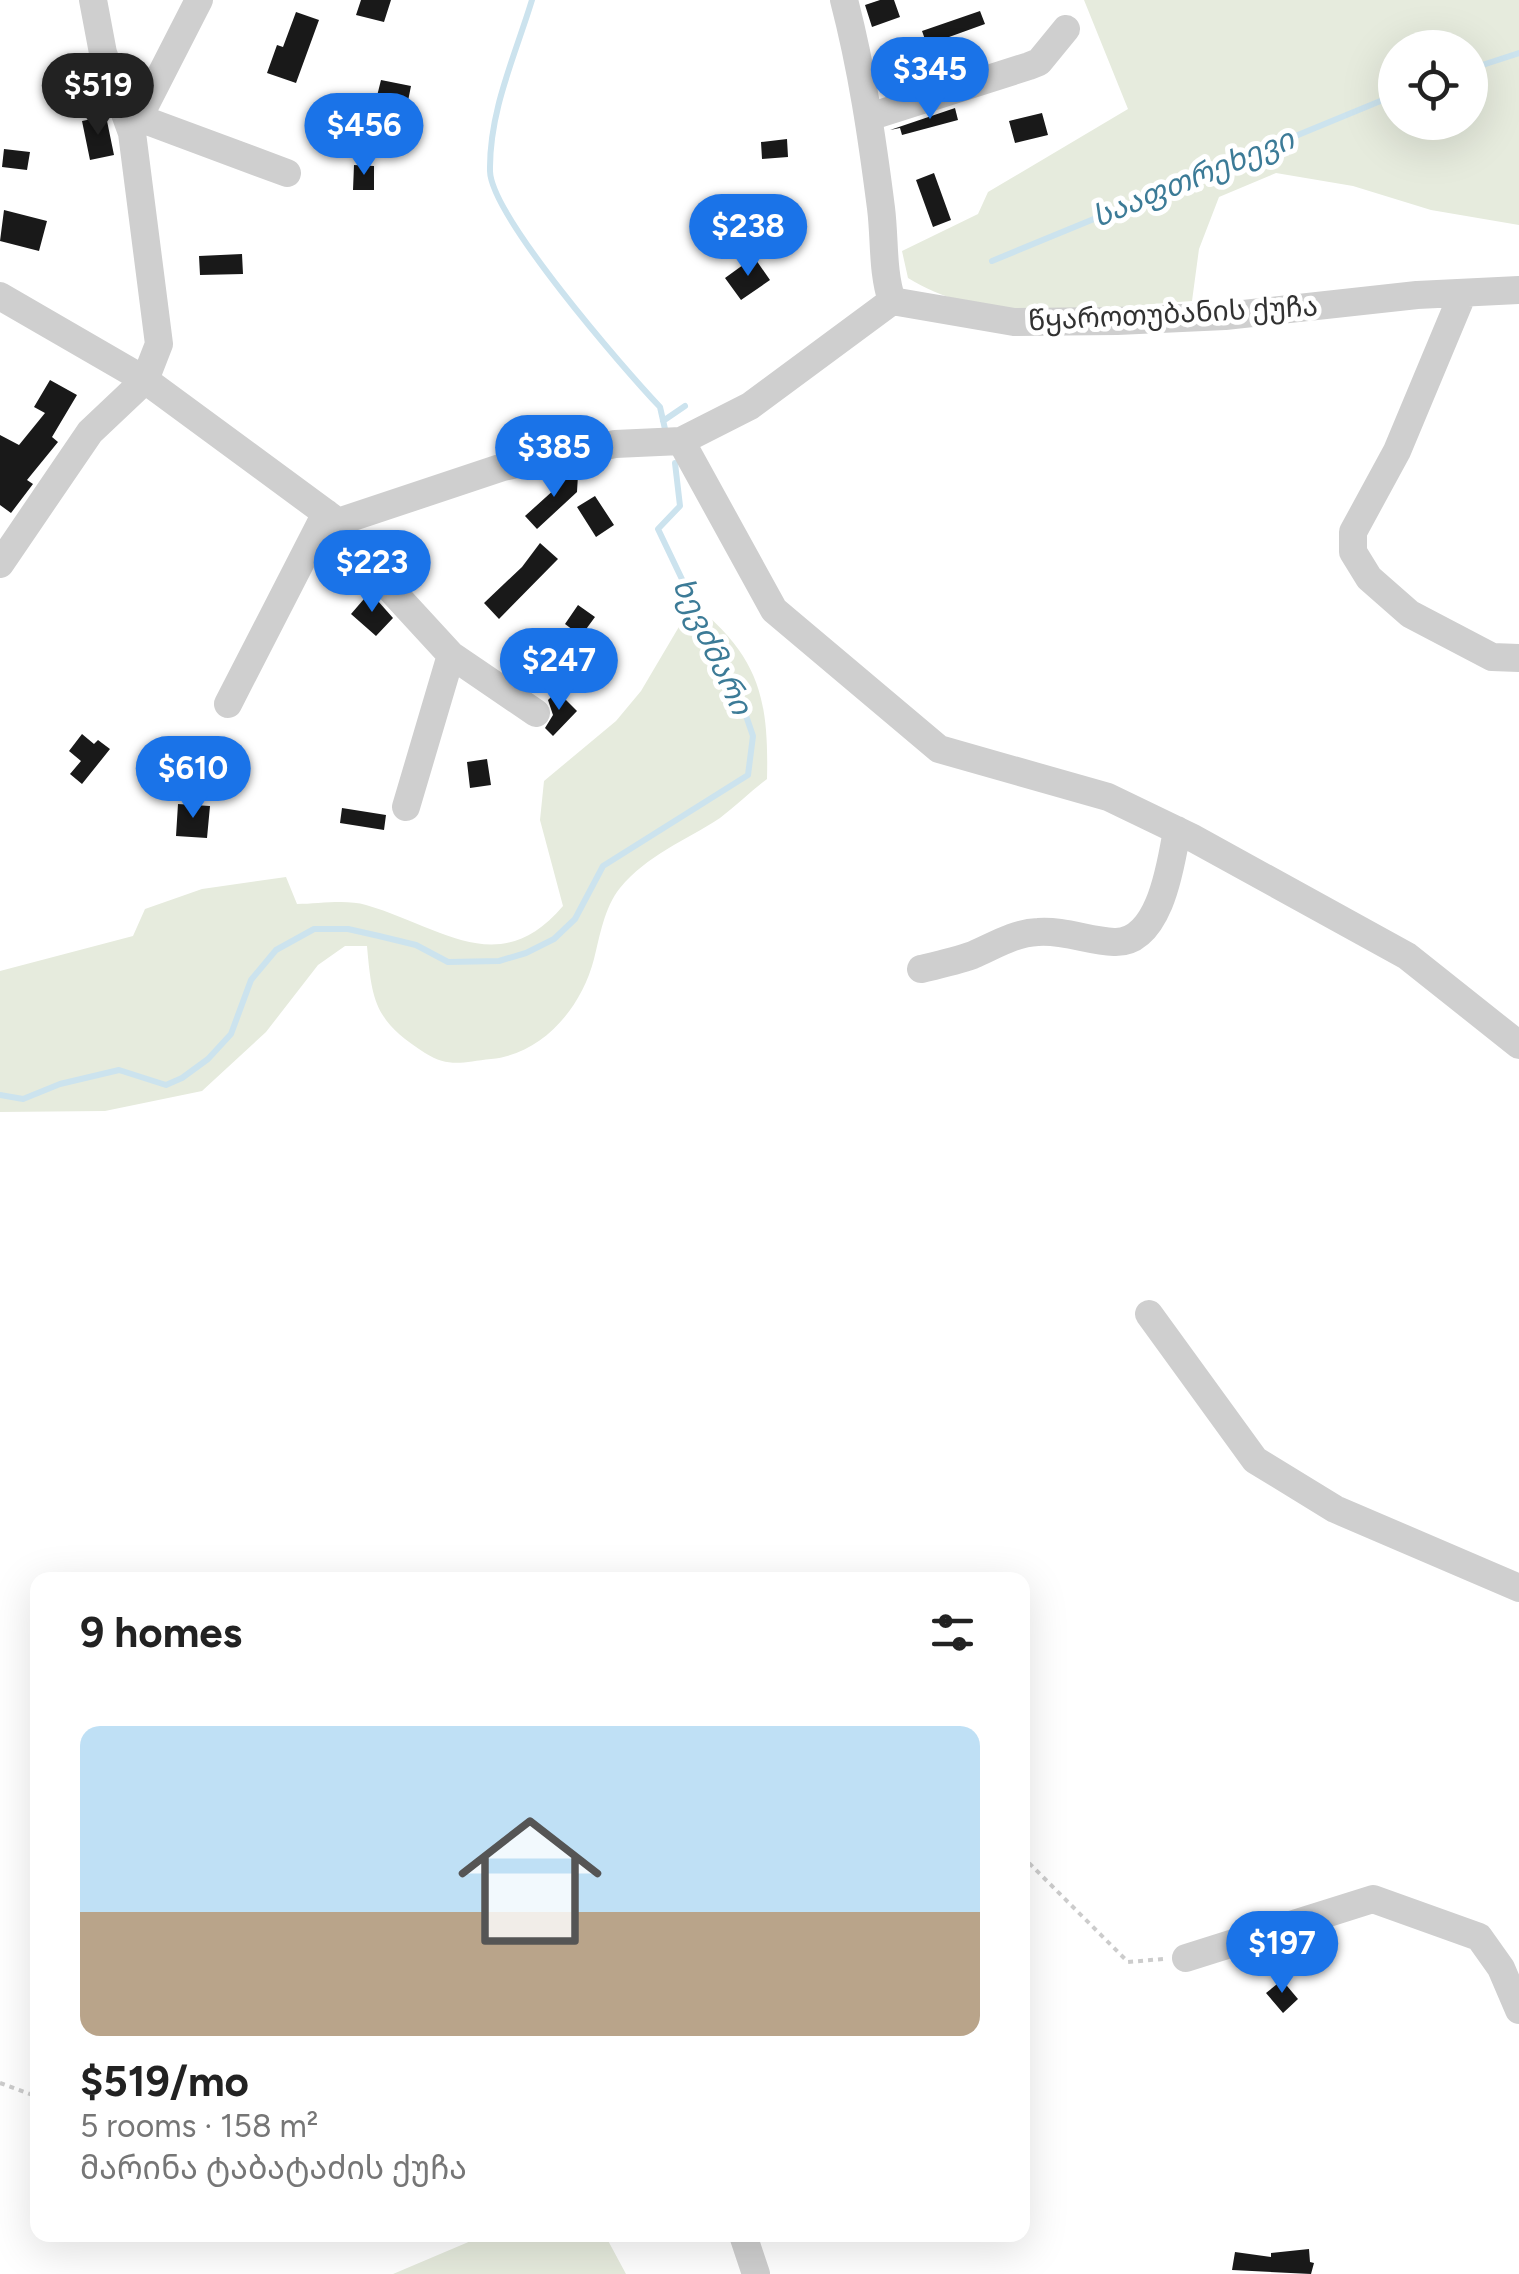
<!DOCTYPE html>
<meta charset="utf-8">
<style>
body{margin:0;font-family:Figtree,"Noto Sans Georgian",sans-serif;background:#f2f2f2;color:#222;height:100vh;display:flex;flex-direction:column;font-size:38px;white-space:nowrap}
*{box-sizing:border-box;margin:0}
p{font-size:32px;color:#767676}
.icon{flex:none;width:55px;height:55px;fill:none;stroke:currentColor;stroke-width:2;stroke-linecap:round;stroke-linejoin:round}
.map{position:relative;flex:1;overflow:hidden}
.details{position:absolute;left:30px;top:1572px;width:1000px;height:670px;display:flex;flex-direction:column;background:#fff;border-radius:20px;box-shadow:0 10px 40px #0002}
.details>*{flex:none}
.controls{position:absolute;left:1378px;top:30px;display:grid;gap:20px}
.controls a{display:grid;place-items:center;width:110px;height:110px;border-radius:50%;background:#fff;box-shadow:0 10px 40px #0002;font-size:50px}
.price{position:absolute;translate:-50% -85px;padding:0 22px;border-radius:35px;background:#1a73e8;color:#fff;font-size:32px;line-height:65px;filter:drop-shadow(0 2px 5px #0008)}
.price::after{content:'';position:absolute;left:50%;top:60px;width:30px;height:22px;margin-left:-15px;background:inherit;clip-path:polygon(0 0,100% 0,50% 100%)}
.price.active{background:#222;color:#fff}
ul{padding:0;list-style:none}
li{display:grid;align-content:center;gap:20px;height:530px;padding:0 50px}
li span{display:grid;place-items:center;height:310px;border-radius:20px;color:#555}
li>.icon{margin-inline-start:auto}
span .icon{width:180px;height:180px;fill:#fffc;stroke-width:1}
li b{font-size:42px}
h2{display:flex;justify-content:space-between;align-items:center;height:120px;padding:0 50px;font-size:42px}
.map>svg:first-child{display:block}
</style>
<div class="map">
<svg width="1519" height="2274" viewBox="0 0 1519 2274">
<rect width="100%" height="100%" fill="#fff"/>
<path fill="#e6ebdd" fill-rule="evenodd" d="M1084,0H1519V225L1431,210L1353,186L1276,173L1219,197L1199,249L1192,301C1098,307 992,330 908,278L902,251L978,214L988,192L1128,109ZM1395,48H1470V122H1395Z
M693,603C758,656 769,696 767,779C751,791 736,806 720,818C685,841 647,855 620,888C604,908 600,936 594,959C581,1009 542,1054 491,1059C463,1062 449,1068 425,1053C375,1021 372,1002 367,946H345L318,965L266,1032L202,1091L105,1111L0,1112V971L133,936L145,909L202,889L286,877L297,904C318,904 346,899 366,905C442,927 499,981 563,906L540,820L544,781L616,721L641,691Z
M485,2235H605L626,2274H393Z"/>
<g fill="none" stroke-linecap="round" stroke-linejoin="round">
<path stroke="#cce3ee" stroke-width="6" d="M532,0C515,56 489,111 490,171C491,216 624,369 660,407L665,429
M1470,69L1519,53
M992,261L1395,95
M663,421L685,406
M0,1095L23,1099L60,1084L119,1070L166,1085L182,1078L208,1059L231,1034L251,980L276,950L314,929H348L379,936L416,945L448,962L499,961L526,953L554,939L575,919L603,866L748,775L753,736L743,707L658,529L680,506L675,463"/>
</g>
<path fill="#191919" d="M361,0H391L384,22L356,15Z
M880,0H894L900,17L872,27L865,5Z
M980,11L985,24L927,45L922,31Z
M296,12L319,20L296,83L267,73L277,45L283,47Z
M381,80L411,86L407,106L376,100Z
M955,108L958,120L902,135L900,128L890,130Z
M1042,113L1048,135L1015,143L1009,121Z
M106,116L114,155L90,160L82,121Z
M787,139L788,157L762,159L761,142Z
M4,149L30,152L27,170L2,167Z
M354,165L374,166V190H353Z
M934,173L951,220L933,227L916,180Z
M4,210L47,221L39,251L0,241Z
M242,254L243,274L200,275L199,256Z
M754,257L770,280L741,300L725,278Z
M50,380L77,395L52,437L58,442L27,480L33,484L11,513L0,505V435L19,445L45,413L34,407Z
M557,474L578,475L577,492L537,529L525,516L556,488Z
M595,496L614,525L596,537L577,507Z
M540,543L558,559L499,619L484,603L522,567Z
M370,592L393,618L376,636L351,614Z
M578,605L595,617L581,636L565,624Z
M557,691L577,711L553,736L545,728L553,715L548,700Z
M82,734L94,744L98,740L110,749L82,784L70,774L81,761L69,751Z
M487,759L491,785L470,788L467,762Z
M178,804L210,806L207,838L176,836Z
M342,808L386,815L384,830L340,823Z
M1282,1980L1298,1999L1283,2013L1266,1993Z
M1309,2249L1310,2262L1314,2263L1311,2274L1232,2270L1235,2252L1271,2257V2253Z"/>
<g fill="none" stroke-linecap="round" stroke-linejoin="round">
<path stroke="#ccc" stroke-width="4" stroke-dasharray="5 5" stroke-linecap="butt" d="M1022,1856L1128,1962L1163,1959
M0,2083L38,2097"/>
<path stroke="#cfcfcf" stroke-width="28" d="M844,0C862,69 872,138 881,208C885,240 882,271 892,301
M869,117L1029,66L1039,62L1066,29
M139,118L287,173
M132,131L199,0
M1463,293L1397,451L1353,532V552L1369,578L1410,614L1492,657L1519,658
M0,296L145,380L338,522L503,467L615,444L681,441L750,406L892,301L1014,322L1117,321L1225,316L1417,295L1519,290
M681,441L774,610L939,749L1108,797L1191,837L1407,956L1519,1045
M338,522L347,542L451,655L536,713
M0,564L90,432L145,380L159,344L132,133L103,53L93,0
M228,704L326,513
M406,807L451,655
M921,969C938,965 956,961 973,955C994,946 1014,933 1038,932C1064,930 1089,941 1114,942C1160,944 1171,864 1177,830
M1149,1314L1255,1460L1335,1509L1519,1588
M1186,1958L1373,1899L1479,1937L1501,1968L1519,2010
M743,2235L756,2274"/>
</g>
<g text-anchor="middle" stroke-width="10" stroke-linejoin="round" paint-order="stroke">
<g font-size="28" fill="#323232" stroke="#fff">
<text transform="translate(1173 313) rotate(-3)" y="10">წყაროთუბანის ქუჩა</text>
</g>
<g font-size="30" font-style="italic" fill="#3c7b97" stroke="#fff">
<text transform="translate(1193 178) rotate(-22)" y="10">სააფთრეხევი</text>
<text transform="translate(712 646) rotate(65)" y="10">ხევძმარი</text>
</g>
</g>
</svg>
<div class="controls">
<a><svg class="icon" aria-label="locate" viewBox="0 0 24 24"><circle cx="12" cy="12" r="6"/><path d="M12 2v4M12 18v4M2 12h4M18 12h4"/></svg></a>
</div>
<b class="price" style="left:930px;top:122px">$345</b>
<b class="price active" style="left:98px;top:138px">$519</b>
<b class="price" style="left:364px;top:178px">$456</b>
<b class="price" style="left:748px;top:279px">$238</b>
<b class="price" style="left:554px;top:500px">$385</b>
<b class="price" style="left:372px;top:615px">$223</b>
<b class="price" style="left:559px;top:713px">$247</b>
<b class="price" style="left:193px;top:821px">$610</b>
<b class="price" style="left:1282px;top:1996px">$197</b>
<section class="details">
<h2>9 homes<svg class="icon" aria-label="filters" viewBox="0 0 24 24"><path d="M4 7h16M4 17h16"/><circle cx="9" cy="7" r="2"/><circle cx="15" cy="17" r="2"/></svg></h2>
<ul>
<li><span style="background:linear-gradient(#bfe0f5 60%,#b9a48a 0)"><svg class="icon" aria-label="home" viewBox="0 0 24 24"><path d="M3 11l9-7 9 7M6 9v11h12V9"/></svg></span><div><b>$519/mo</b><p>5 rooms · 158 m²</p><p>მარინა ტაბატაძის ქუჩა</p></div></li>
</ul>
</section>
</div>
